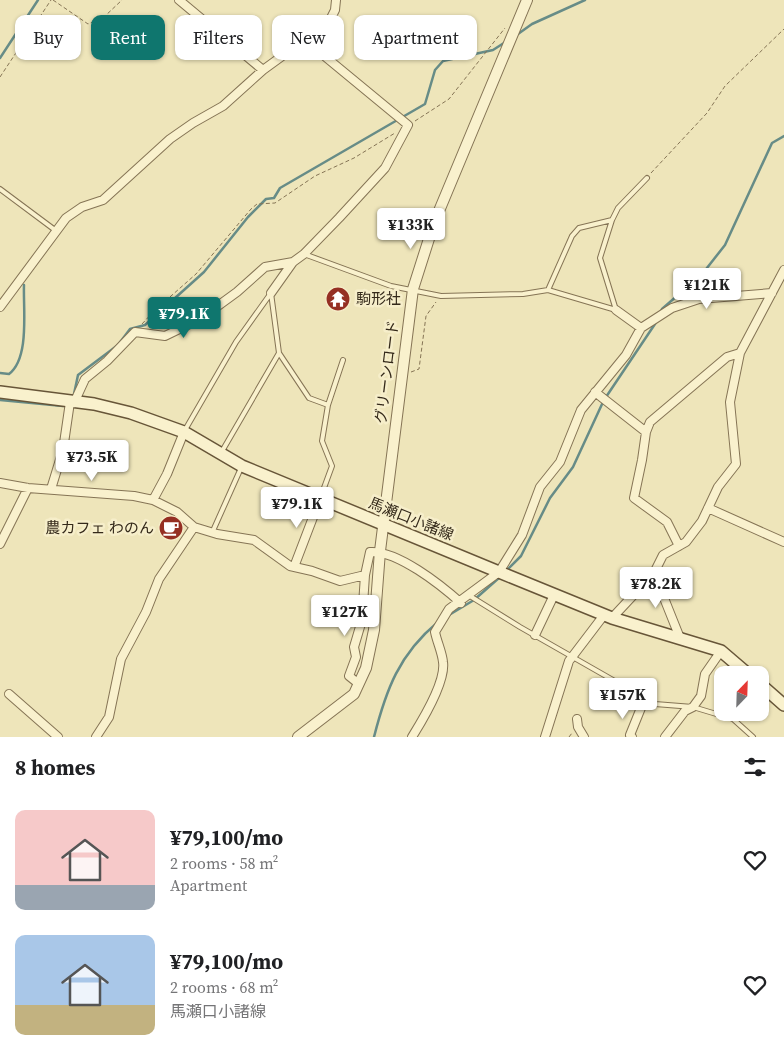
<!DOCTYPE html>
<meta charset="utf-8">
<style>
body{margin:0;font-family:"Source Serif 4","Noto Sans JP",serif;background:#f2f2f2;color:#202124;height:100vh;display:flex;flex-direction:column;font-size:19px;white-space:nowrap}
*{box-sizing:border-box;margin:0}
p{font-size:16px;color:#757577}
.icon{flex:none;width:28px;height:28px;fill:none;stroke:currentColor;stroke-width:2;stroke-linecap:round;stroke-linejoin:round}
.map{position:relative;height:737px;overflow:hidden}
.sheet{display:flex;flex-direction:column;background:#fff;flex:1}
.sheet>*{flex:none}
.banner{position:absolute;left:15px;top:15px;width:500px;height:45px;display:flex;gap:10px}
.needle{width:32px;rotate:23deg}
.buttons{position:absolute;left:714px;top:666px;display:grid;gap:10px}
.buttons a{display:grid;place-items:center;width:55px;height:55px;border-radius:10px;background:#fff;box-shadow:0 1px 4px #0004;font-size:25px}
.price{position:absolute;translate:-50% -42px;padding:0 11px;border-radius:5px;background:#fff;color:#222;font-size:16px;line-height:32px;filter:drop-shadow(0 1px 2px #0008)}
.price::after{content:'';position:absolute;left:50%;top:30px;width:15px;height:11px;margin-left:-8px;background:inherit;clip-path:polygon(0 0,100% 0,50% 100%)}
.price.current{background:#0f766e;color:#fff}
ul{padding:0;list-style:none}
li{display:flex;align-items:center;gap:15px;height:125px;padding:0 15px}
li span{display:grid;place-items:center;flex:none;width:140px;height:100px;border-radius:10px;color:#555}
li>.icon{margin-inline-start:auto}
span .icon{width:60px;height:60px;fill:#fffc;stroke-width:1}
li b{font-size:21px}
h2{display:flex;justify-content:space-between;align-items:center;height:60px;padding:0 15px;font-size:21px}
.chip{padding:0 18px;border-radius:10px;background:#fff;box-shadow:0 1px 4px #0004;font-size:18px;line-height:45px}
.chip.current{background:#0f766e;color:#fff}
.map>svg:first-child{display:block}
</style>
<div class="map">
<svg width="784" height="737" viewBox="0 0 784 737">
<rect width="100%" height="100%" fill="#eee5ba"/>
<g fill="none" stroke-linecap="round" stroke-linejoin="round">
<path stroke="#678c87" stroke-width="2.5" d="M518,34L532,24L585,0
M0,58L38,0
M660,313L662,309L703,273L725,245L772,143L784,136
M0,373L9,374C30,358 23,309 24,285
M74,394L78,375L118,345L130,329L145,325L204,272L248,217L266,199L274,198L280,188L425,104L435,70L443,61L493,50L507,41
M606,397L657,321
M0,400L63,406L66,404
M506,571L521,556L550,498L573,467L603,402
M449,615L474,600L500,577
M374,737C386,690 399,654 438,622"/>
<defs>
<path id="service" d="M0,189L55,230
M304,254L391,286L441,296L523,294L548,290L572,236L579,228L612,220
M548,290L616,310
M271,293L279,353L309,398L328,405
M616,310L600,258L612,220L618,208L647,178
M185,430L236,342L271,293
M221,453L279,353
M321,496L332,466L322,441L328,405L343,360
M212,533L241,468
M470,596L520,627L655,704L693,707L733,719L753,737"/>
<path id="minor" d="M179,0L263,70
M271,293L293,262L304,254L339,218L385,168L408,125L305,40
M0,307L66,218L82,207L103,200L170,139L193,123L223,106L263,70L329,22L335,10L336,0
M616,310L641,328
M595,392L646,432
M74,403L85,379L107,361L135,332L165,336L200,319L237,292L265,267L293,262
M0,483L28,488L134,496L153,500L177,512L194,527L217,534L254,540L290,566L312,571L340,581L365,575L370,552C397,550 441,585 461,603
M51,489L63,450L70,402
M153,500L167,474L184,432
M708,508L784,542
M0,544L28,488
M679,546L667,522L634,498L642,460L646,432L650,422L727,357L740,353
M294,567L320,499
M654,573L680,638
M612,618L654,573L663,555L686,542L702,521L718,487L736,464L730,402L740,353L784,270
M535,635L554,595
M359,684L349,676L356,657L354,647L362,620L365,575
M9,694L58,737
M577,719L578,727L584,737
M96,737L109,717L121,659L146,612L159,579L194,527
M412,737C422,721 446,682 443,662C442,652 437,642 435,632L449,609L499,572L522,535L540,487L560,462L581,410L626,355L641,328L672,308L699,299L772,293
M545,737L569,661L604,615
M632,737L630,735L645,698
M665,737L685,711L693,707L701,696L705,674L721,651"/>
<path id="tertiary" d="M298,737L354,694L366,668L374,630L380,551L413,289L434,223L527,0"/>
<path id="secondary" d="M0,392L94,404L131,413L184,432L242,466L499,572L612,618L721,651L749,675
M760,684L784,705"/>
</defs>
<use href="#service" stroke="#857455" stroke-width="6"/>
<use href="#minor" stroke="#857455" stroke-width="10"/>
<use href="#tertiary" stroke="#857455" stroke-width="12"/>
<use href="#secondary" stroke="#675538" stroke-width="14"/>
<path stroke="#857455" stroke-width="1" stroke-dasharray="4 2.5" stroke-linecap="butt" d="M53,0L88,24L104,17L122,0
M0,77L51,0
M415,121L449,99L505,28
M651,173L707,113L725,86L784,29
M142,324L154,311L196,274L251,209L257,204L275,203L315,176L354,158L395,133
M411,372L419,369L426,316L436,302
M569,737L572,733"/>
<use href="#service" stroke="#f9f1cd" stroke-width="4"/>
<use href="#minor" stroke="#f9f1cd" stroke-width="8"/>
<use href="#tertiary" stroke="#f9f1cd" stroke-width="10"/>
<use href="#secondary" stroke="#f9f1cd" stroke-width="11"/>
</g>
<defs>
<symbol id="temple-disc" viewBox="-11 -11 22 22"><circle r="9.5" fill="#952f23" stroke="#f6eeca"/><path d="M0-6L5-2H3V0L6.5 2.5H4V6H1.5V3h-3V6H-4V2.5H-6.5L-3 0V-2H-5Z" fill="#fff"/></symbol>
<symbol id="cafe-disc" viewBox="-11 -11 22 22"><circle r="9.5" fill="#952f23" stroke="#f6eeca"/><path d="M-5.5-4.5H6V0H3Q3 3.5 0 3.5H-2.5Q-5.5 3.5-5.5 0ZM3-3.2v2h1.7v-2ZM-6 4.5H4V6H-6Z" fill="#fff"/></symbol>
</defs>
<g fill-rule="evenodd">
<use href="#temple-disc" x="324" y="285" width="28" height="28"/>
<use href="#cafe-disc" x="157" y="514" width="28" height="28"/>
</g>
<g text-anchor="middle" stroke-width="5" stroke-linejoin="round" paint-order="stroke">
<g font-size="15" fill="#34291a" stroke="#f6eeca" text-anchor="start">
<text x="356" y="304">駒形社</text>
<text x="154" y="533" text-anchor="end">農カフェ わのん</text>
</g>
<g font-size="15" fill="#34291a" stroke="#f6eeca">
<text transform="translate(387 372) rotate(-83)" y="5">グリーンロード</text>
<text transform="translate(411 519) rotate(22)" y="5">馬瀬口小諸線</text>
</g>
</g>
</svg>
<div class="buttons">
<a><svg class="needle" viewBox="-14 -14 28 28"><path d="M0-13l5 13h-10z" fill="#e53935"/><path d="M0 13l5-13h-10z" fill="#757577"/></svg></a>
</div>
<b class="price" style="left:411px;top:250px">¥133K</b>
<b class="price" style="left:707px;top:310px">¥121K</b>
<b class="price current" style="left:184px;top:339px">¥79.1K</b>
<b class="price" style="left:92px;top:482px">¥73.5K</b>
<b class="price" style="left:297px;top:529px">¥79.1K</b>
<b class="price" style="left:656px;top:609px">¥78.2K</b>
<b class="price" style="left:345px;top:637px">¥127K</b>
<b class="price" style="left:623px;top:720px">¥157K</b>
<div class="banner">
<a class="chip">Buy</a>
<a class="chip current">Rent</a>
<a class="chip">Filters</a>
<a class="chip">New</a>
<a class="chip">Apartment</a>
</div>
</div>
<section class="sheet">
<h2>8 homes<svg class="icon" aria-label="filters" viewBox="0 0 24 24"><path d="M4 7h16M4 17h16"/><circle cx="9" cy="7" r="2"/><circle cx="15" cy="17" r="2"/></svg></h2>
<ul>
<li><span style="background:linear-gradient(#f6c9c9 75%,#9aa5b1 0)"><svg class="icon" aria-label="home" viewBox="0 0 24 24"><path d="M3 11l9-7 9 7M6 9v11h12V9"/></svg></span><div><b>¥79,100/mo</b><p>2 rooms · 58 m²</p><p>Apartment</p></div><svg class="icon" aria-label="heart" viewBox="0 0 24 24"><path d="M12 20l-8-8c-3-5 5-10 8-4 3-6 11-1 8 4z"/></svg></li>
<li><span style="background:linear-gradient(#a9c7e8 70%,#c2b280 0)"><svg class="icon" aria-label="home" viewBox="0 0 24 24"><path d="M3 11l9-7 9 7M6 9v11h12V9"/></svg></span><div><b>¥79,100/mo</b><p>2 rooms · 68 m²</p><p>馬瀬口小諸線</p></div><svg class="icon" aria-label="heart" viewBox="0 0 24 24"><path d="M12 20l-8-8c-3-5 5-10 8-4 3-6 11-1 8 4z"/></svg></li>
</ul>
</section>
